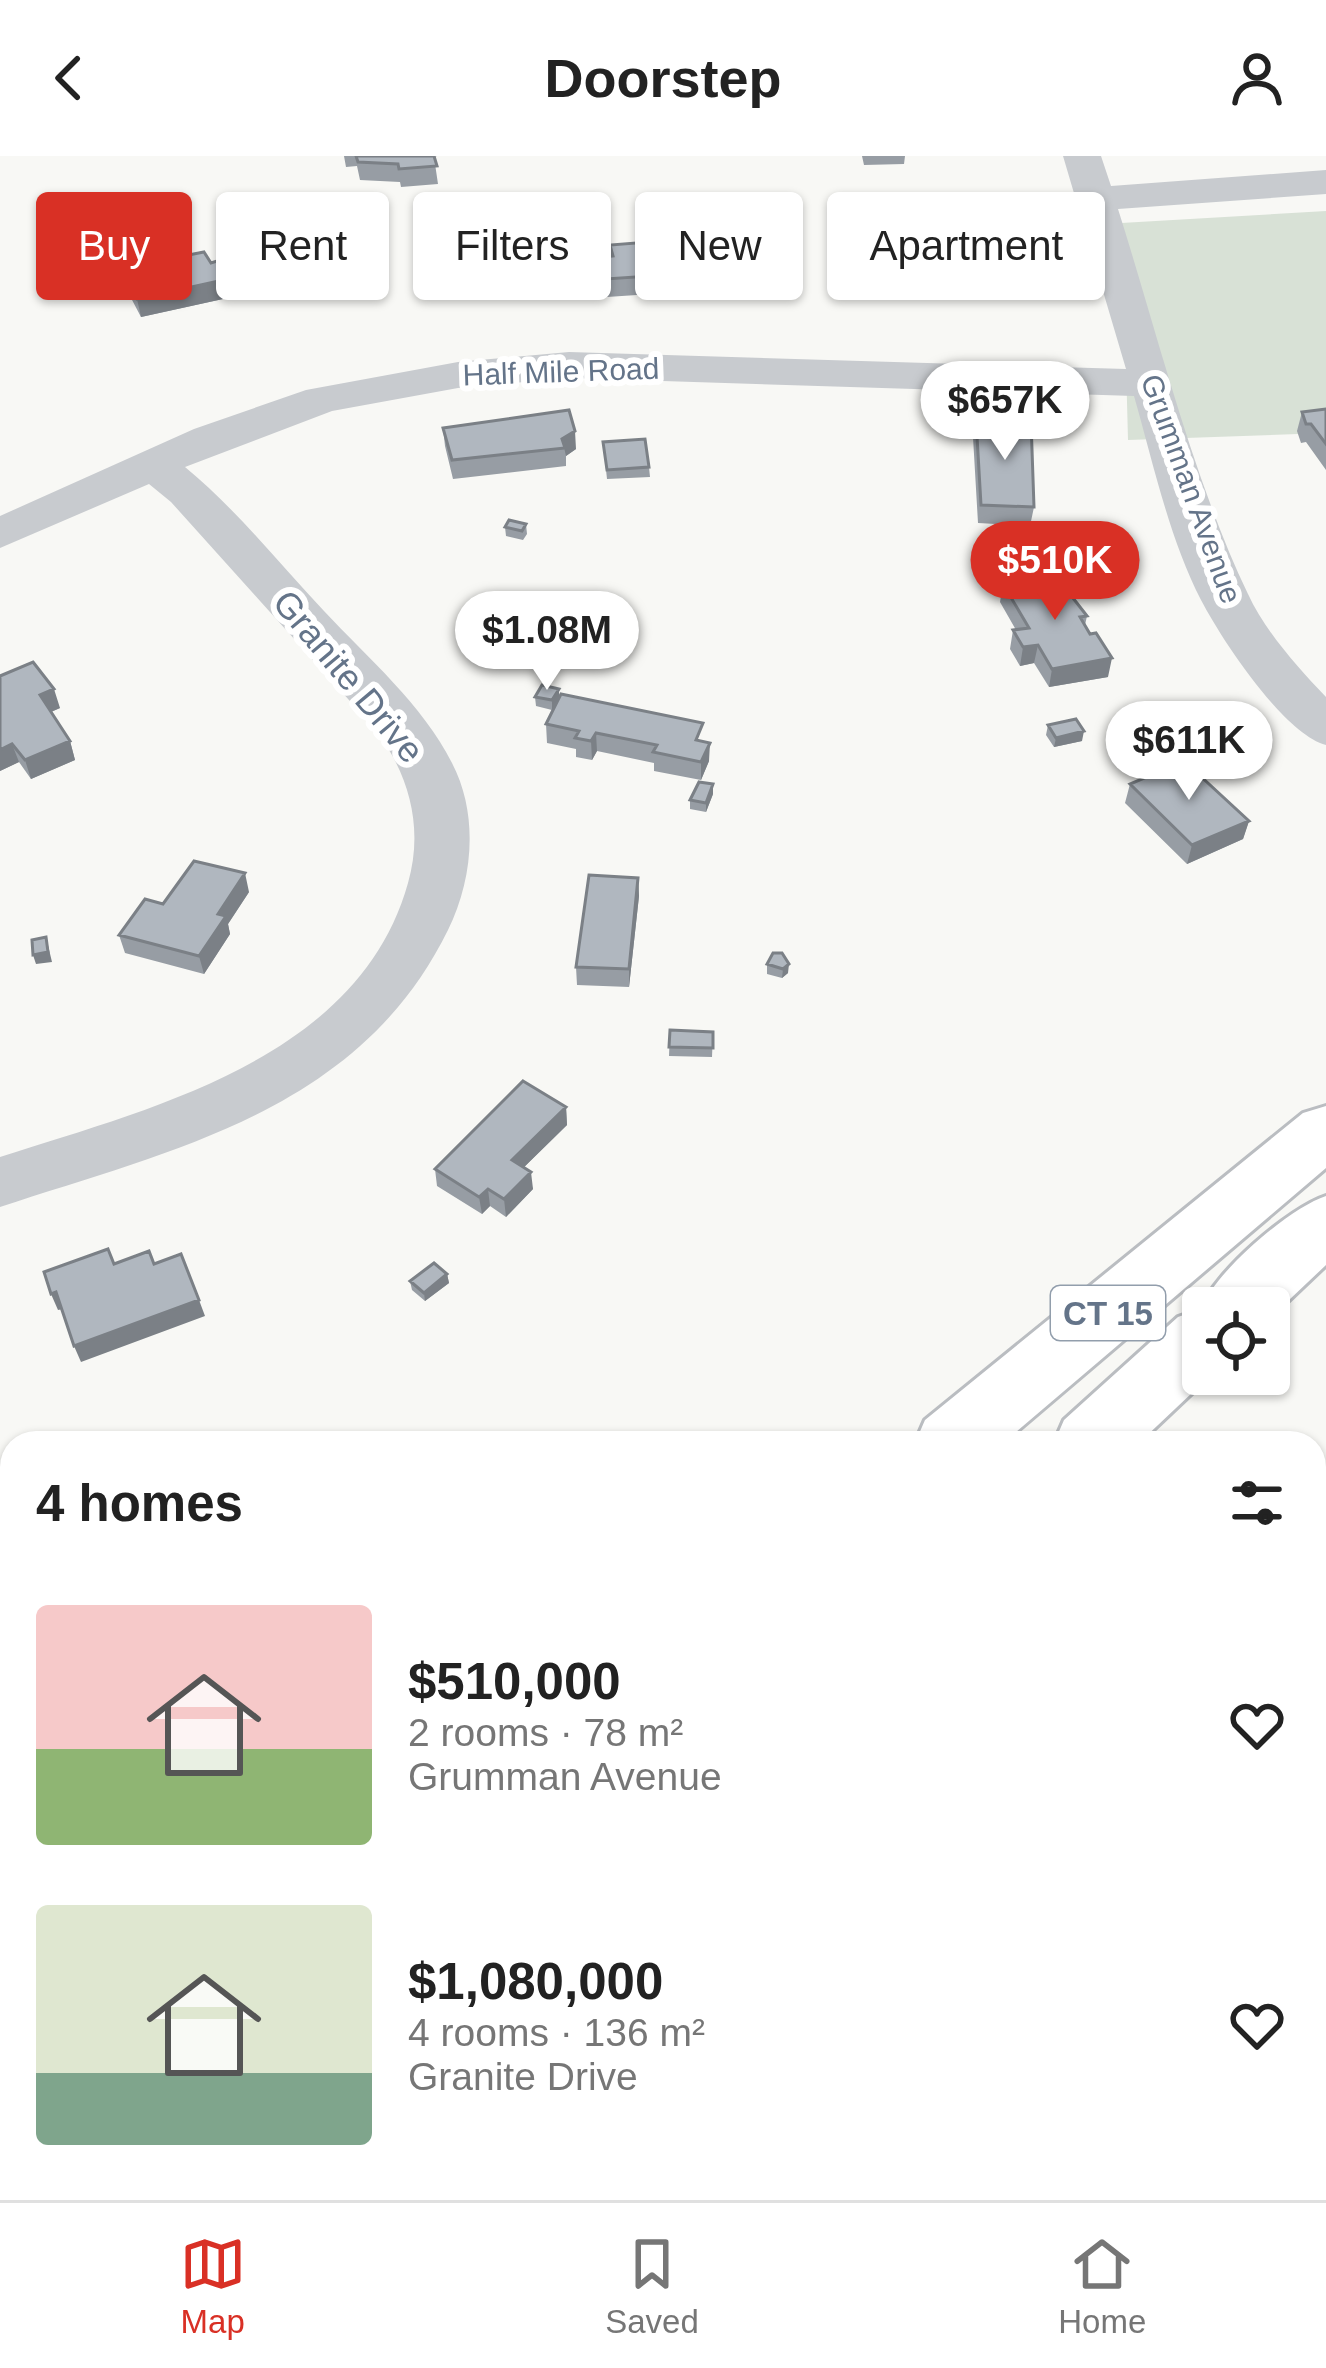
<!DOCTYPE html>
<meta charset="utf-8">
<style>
body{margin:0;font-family:Helvetica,sans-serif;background:#f2f2f2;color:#222;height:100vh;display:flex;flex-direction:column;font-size:45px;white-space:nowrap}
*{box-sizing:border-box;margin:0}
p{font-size:39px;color:#767676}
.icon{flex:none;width:66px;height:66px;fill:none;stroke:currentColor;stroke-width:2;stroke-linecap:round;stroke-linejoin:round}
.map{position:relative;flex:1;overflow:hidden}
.side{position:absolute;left:0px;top:1275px;width:1326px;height:771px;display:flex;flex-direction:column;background:#fff;border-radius:36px 36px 0 0;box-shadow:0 3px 9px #0004}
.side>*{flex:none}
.banner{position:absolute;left:36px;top:36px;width:1254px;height:108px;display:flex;gap:24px}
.buttons{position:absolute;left:1182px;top:1131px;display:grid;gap:24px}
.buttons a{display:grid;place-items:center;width:108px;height:108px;border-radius:12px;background:#fff;box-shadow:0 3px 9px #0004;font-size:60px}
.price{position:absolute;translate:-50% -102px;padding:0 27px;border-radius:42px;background:#fff;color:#222;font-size:39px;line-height:78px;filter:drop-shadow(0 3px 6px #0008)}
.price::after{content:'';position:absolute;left:50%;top:72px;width:36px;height:27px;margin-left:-18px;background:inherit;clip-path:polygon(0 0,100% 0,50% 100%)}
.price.current{background:#d93025;color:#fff}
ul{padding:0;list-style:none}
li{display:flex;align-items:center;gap:36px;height:300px;padding:0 36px}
li span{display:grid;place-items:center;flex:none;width:336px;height:240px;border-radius:12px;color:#555}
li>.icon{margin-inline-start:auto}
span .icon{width:144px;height:144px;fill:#fffc;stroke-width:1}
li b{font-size:51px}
h2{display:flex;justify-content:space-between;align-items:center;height:144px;padding:0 36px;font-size:51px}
.chip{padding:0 42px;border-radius:12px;background:#fff;box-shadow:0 3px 9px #0004;font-size:42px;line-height:108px}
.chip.current{background:#d93025;color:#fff}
header{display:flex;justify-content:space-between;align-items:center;height:156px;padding:0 36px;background:#fff;font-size:54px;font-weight:700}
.tab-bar{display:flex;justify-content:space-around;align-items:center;height:168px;border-top:3px solid #e0e0e0;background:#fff;font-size:33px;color:#767676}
.tab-bar a{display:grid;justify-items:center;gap:6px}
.tab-bar .current{color:#d93025}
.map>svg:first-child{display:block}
</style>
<header><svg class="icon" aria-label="back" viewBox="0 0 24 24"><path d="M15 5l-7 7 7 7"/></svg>Doorstep<svg class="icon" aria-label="person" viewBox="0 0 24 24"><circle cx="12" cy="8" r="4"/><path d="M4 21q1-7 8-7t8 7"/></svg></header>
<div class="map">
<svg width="1326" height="2044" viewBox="0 0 1326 2044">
<rect width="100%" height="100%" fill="#f8f8f5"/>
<path fill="#d8e1d6" d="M1326,55V277L1128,284L1125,170L1104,68Z"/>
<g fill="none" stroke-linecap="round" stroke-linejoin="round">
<defs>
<path id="highway" d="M1326,950V1012L1003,1287H915L925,1264L1303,957Z
M1326,1040V1109L1269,1163V1152H1203V1218H1212L1139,1287H1054L1064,1264L1178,1161L1201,1153C1214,1117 1289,1052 1326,1040Z
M13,2034H113L109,2044H9Z
M223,2034H322L318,2044H219Z"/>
</defs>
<use href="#highway" stroke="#babdc1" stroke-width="6"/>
<path fill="#c8cbcf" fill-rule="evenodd" d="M1063,0H1101L1111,30L1326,14V38L1118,53C1157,176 1193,324 1248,438C1265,475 1298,512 1326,541V589C1283,577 1222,484 1201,444C1169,382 1153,306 1134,240L569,222L458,232L332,255L185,311C236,353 279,407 324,455C368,502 423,549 452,607C479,659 473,723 448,774C359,955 175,993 0,1051V1001C151,952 359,903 408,727C424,671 409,618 375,573L171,346L149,328L0,392V360L194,273L306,234L458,206L569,196L1126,213Z"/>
<use href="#highway" fill="#fff" fill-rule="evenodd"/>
</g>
<path fill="#979da4" d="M344,0H437L434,1L438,28L401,31L400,26L360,24L357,10L346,11Z
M862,0H905L904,8L864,9Z
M291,63L289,75H273L271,66Z
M954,86L945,136L904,132L905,114Z
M610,89L651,97L711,116V134L592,142L585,121V103L610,101Z
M178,101L211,107L228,123L232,141L141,161L131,142L127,124L181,113Z
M858,108L857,117L846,127L832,123V113Z
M1326,253V314L1306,286L1301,287L1297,275L1302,256Z
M976,263L1034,351L1030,370L978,367L973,281Z
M443,272L576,293L566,300V310L453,323L445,290Z
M603,286L649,311L650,321L607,323Z
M526,368L527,378L523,384L506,380L505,371Z
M1003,428L1087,460L1085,469L1108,521L1049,531L1034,507L1020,510L1010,493L1013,474H1016L1000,446Z
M0,520L60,552L51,556L70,585L75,604L31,623L19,606L0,615Z
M559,533V543L552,554L536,550L535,541Z
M546,568L703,585L709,605L701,624L654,615V607L597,595L592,604L576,601V593L547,587Z
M1048,569L1082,585L1054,591L1046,579Z
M1130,628L1249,665L1243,683L1187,708L1125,647Z
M713,638L706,656L690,653V644Z
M638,722L639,740L629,831L577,829L576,811Z
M249,736L228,768L230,778L204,818L125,797L119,779L163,748Z
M773,797L788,817L782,822L767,818V808Z
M670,874L713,876L712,901L669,900Z
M566,951L567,969L524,1011L533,1033L506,1061L490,1050L482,1058L437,1030L435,1013Z
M447,1118L449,1127L425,1145L412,1134L410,1125Z"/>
<path fill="#7b8086" d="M858,108L857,117L846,127L847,118Z
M228,123L232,141L141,161L137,143Z
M119,127L121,136L104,141L102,132Z
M575,275L576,293L566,300L562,283Z
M1038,489L1034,507L1020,510L1023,491Z
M1112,502L1108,521L1049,531L1052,513Z
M54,533L60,552L46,558L40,539Z
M559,533V543L552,554V544Z
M1084,575L1082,585L1054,591L1056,582Z
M596,577L597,595L592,604L591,585Z
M70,585L75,604L31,623L25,604Z
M710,587L709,605L701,624V606Z
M12,588L19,606L0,615V594Z
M713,628V638L706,656V647Z
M1249,665L1243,683L1187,708L1192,689Z
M245,717L249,736L228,768L230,778L204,818L199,800L218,758Z
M638,722L639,740L629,831V813Z
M46,781L52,806L36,808L33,799Z
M789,808L788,817L782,822L783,813Z
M566,951L567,969L514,1021L512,1004Z
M531,1016L533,1033L506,1061L504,1043Z
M488,1033L490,1050L482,1058L479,1041Z
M447,1118L449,1127L425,1145L424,1137Z
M56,1136L63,1153L58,1154L51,1138Z
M199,1144L205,1160L81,1206L74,1190Z"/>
<path fill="#b0b7bf" stroke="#7b8086" stroke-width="3" d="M356,0H434L437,10L399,13L398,8L358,6Z
M273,54H290L288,66H271Z
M915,64L956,67L948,118L905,114Z
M648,86L651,97L702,92L711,116L591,124L585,103L613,100L610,89Z
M204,96L211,107L217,105L228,123L137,143L127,124L184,112L178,101Z
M844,103L858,108L847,118L832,113Z
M115,121L119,127L102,132L98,126Z
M1326,253V288L1311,268H1306L1302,256Z
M569,254L575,275L562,283L565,292L452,304L443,272Z
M976,263L1031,265L1034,351L981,349Z
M645,283L649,311L607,314L603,286Z
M509,364L526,368L522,375L505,371Z
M1055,419L1087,460L1080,461L1090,478L1096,477L1112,502L1052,513L1038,489L1023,491L1013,474L1029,472L1003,428Z
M33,506L54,533L40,539L70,585L25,604L12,588L0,594V520Z
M542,529L559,533L552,544L535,541Z
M561,538L703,567L696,584L710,587L701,606L653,596L657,589L596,577L591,585L575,582L579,575L546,568Z
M1076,563L1084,575L1056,582L1048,569Z
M1184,605L1249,665L1192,689L1130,628Z
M699,626L713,628L706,647L690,644Z
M194,705L245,717L218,758L226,760L199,800L119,779L145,743L163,748Z
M589,719L638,722L629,813L576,811Z
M46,781L48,796L33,799L32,784Z
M773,797H782L789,808L783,813L767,808Z
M670,874L713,876V892L669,891Z
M523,925L566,951L512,1004L531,1016L504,1043L488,1033L479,1041L435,1013Z
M108,1093L114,1108L149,1095L154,1108L181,1098L199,1144L74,1190L56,1136L51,1138L44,1116Z
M434,1107L447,1118L424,1137L410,1125Z"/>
<g text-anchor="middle" stroke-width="12" stroke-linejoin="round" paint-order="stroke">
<g font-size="30" fill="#647489" stroke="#fff">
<text transform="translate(561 216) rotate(-2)" y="10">Half Mile Road</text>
<text transform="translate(1191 333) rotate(70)" y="10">Grumman Avenue</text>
</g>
<rect fill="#fff" stroke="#929eac" stroke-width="3" x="1051" y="1130" width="114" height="54" rx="9"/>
<g font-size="33" font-weight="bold" fill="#647489">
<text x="1108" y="1169">CT 15</text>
</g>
<g font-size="36" fill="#647489" stroke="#fff">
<text transform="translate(349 520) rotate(50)" y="13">Granite Drive</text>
</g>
</g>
</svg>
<div class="buttons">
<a><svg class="icon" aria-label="locate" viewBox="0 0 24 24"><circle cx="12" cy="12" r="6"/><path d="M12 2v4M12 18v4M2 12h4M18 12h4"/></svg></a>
</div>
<b class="price" style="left:1005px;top:307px">$657K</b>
<b class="price current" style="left:1055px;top:467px">$510K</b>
<b class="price" style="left:547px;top:537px">$1.08M</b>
<b class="price" style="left:1189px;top:647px">$611K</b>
<div class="banner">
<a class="chip current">Buy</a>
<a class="chip">Rent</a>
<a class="chip">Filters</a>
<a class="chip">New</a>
<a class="chip">Apartment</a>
</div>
<section class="side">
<h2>4 homes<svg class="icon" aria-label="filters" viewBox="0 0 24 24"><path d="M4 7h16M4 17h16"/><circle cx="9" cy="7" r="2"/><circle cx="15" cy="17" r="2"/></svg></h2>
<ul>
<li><span style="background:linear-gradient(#f6c9c9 60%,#8fb573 0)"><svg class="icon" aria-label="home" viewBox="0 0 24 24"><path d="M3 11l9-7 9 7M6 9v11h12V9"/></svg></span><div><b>$510,000</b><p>2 rooms · 78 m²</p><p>Grumman Avenue</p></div><svg class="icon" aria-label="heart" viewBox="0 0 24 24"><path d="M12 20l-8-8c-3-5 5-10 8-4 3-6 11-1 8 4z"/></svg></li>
<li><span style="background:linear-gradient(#dfe7d0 70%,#7fa58c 0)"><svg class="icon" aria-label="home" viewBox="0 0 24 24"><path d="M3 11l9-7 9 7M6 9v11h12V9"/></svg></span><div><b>$1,080,000</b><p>4 rooms · 136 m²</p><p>Granite Drive</p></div><svg class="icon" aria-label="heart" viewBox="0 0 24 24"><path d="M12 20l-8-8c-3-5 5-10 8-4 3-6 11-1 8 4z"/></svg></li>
</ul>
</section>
</div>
<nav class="tab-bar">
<a class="current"><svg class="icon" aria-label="map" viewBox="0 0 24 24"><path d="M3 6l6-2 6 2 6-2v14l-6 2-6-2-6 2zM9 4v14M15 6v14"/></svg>Map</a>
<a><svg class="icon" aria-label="saved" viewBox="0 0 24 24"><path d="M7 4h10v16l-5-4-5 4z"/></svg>Saved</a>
<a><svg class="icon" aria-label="home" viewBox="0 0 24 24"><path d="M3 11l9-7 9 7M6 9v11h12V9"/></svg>Home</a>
</nav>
